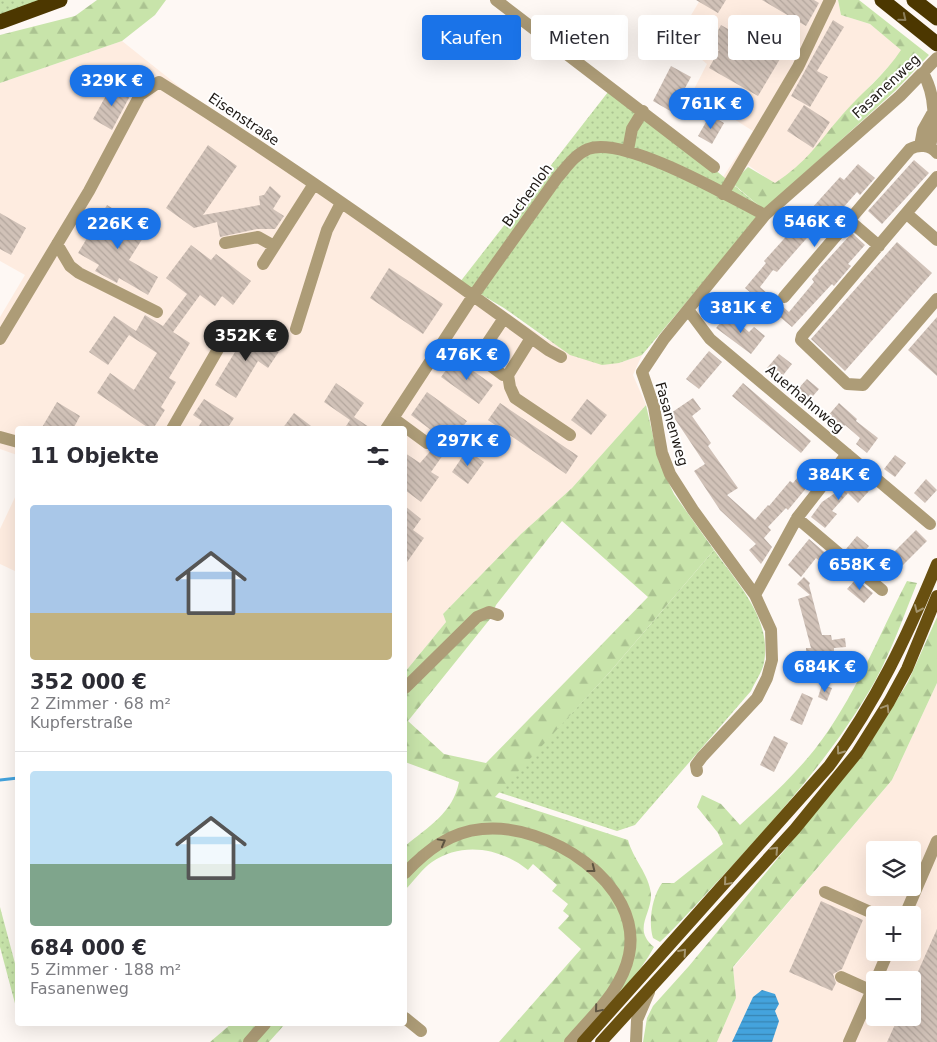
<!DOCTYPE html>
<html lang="de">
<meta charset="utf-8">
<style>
body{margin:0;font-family:"DejaVu Sans",sans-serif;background:#f7f7f7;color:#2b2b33;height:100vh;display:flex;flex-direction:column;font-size:19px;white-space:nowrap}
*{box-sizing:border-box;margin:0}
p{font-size:16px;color:#7c7c81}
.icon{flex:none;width:28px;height:28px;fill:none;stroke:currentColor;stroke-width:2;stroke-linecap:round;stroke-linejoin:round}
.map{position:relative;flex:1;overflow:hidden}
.drawer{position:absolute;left:15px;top:426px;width:392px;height:600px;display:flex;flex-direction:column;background:#fff;border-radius:5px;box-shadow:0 5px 20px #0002}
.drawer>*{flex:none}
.hud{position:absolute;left:422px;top:15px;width:439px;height:45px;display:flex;gap:10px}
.tools{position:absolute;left:866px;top:841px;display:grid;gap:10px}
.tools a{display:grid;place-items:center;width:55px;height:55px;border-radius:5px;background:#fff;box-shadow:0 5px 20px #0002;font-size:25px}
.price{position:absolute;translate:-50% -42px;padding:0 11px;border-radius:18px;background:#1a73e8;color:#fff;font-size:16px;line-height:32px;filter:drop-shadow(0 1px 2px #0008)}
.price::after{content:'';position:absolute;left:50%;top:30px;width:15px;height:11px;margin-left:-8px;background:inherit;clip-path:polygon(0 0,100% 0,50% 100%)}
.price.selected{background:#222;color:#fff}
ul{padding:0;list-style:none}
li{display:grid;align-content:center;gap:10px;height:265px;padding:0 15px}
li+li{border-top:1px solid #e1e1e2}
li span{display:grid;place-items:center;height:155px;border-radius:5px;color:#555}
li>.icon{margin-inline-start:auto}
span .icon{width:90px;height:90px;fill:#fffc;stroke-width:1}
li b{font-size:21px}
h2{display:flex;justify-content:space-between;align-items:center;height:60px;padding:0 15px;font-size:21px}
.tag{padding:0 18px;border-radius:5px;background:#fff;box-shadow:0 5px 20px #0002;font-size:18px;line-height:45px}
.tag.selected{background:#1a73e8;color:#fff}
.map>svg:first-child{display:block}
</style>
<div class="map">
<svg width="937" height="1042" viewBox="0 0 937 1042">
<defs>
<pattern id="grass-dots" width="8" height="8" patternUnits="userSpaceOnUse" patternTransform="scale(1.25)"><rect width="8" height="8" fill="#c8e4aa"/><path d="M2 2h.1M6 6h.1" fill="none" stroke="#abc391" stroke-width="1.8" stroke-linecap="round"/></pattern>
<pattern id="forest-firs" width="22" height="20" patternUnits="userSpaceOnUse" patternTransform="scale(1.25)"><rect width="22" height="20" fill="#c8e4aa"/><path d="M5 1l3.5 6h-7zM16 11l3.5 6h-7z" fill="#abc391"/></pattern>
<pattern id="water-rules" width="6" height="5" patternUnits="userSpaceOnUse" patternTransform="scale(1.25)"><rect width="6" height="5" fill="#44a3dd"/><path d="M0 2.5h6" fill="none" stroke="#3884b2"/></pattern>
<pattern id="building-back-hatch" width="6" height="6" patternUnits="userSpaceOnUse" patternTransform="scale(1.25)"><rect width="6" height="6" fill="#d1c2b8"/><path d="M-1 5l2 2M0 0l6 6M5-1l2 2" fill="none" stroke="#b3a69d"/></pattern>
</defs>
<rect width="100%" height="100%" fill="#fef8f4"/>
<path fill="#feece0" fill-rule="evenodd" d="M700,0H838L841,15L870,24L902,50L894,61L842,115L818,147L795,170L775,184L748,165L732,183L723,177L753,131L692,93L707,64L677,39Z
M122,41L181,88L547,340L619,363L642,355L633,375L646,405L572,488L521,534L443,614L446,622L405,672V429H18L17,455L0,449V317L25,275L0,261V83Z
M17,493V572L0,564V529Z
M937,683V1042H717L736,998L733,968L892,780ZM875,850H912V888H875ZM875,915H912V952H875ZM875,980H912V1018H875Z"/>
<path fill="url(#grass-dots)" d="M0,0H46L0,15Z
M608,92L635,104L764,210L642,355L619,363L602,365L570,355L504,308L460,282Z
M714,550C738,584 772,619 764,663C762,672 755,682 751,691L635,825L617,831L498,792L609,673Z
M0,907L17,971V1011L0,947Z"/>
<path fill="url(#forest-firs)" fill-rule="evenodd" d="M97,0H166L155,15L122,41L0,83V35L75,16Z
M838,0H859L929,55L896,90L764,210L732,183L748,167L775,183C807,162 818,143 842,115C861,93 885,75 901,50L870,24L841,15Z
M646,405L659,462L674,494L714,550L609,673L495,797L628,840C633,859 649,874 651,894C652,914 632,929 654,947C634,985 596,1013 565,1042H499L581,949L558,928L569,916L563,911L568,904L552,891L557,885L533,864L528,870C501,848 462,841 432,862C422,869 414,881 405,890V846C428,827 453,813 459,782L405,762V672L446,622L443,614L521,534L572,488ZM562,521L648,597L486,763L444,754L408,721L490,619L496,605Z
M907,581L917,583C904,615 892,650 875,681C836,750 784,809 731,867C707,892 685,918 660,942L653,938C648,922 652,897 662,883H674L723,844L718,833L697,807L702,795L721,804L740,825C766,801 793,777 815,749C853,701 879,635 907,581Z
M937,617V683L892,780L733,967L736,998L717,1042H643L647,1018L653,1006L689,966L862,756L908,682Z
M231,1024H285L269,1042H210Z"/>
<path fill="url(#water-rules)" d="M762,990L775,994L779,1004L775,1011L779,1021L772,1042H732L753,997Z"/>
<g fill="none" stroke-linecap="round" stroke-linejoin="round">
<path stroke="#44a3dd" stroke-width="3" d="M0,780L18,778"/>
</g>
<path fill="url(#building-back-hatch)" d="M696,0H726L718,13Z
M762,0H814L819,3L806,26Z
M833,20L844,27L817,71L828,77L810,107L791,96Z
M721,25L780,59L758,96L709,68L719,50L710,45Z
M671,66L691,77L672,112L653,101Z
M113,83L131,94L112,130L93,119Z
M804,105L830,122L813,148L787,131Z
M710,115L724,123L712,144L698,136Z
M208,145L237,166L203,215L260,205L259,196L264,195L270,186L281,196L273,209L284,216L275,229H257L220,237L217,222L194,228L166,208Z
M914,160L929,173L882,224L868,211Z
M858,164L875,178L860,195L857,192L833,219L828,214L777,272L773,270L760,287L789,312L814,282L812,279L819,271L818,270L852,233L865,245L848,264L851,266L834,286L832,284L792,327L745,288L766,263L764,261L840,177L844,180Z
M107,205L148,230L129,260L158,277L148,295L119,278L117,283L95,271L99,265L78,253Z
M0,213L26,228L11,255L0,249Z
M897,242L932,273L845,371L811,339Z
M191,245L211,260L216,254L251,281L233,305L222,296L215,306L200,295L173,332L190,343L169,378L176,382L161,407L165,410L153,429H150L97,393L110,373L134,390L157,353L129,335L108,365L89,352L114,316L136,331L145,315L163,326L187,294L166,278Z
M389,268L443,304L423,334L370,298Z
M728,314L749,332L754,327L765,336L751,354L716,328Z
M937,317V376L908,350Z
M249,328L280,350L268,368L258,361L236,398L215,385L238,347L236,345Z
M709,351L722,362L699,389L686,379Z
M779,354L792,364L780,379L767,368Z
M455,358L493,385L479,404L441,377Z
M807,379L819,389L807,403L795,392Z
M336,383L364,403L354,417L372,429H344L350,420L324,402Z
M743,383L811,441L801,453L732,396Z
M427,392L467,421L431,472L439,477L421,502L405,490V453L420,463L434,447L439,436L411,415Z
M693,398L701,409L692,416L711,443L708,446L738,488L727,495L755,520L768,505L769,506L790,481L793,483L812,460L824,470L810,488L808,486L788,510L786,508L768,527L771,530L764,538L772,547L761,564L749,550L756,544L720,510L694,471L705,464L671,413Z
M204,399L234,418L227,429H197L202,421L193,415Z
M587,399L607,415L591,435L571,420Z
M57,402L80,416L73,429H41Z
M500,403L578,456L566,474L488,420Z
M839,403L857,419L856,421L878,438L867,453L856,444L860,438L845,425L840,431L826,418Z
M294,413L315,429H282Z
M467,450L484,462L468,484L452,472Z
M895,455L906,463L895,477L884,469Z
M851,475L869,491L858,503L848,493L832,511L837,514L825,528L811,517L822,502L835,493Z
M926,479L937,490L925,503L914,493Z
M405,506L421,519L413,530L424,538L405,565Z
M916,530L927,541L903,565L892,554Z
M857,536L869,546L858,559L846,549Z
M809,539L829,556L823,564L816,558L801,577L788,565Z
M804,577L810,583L809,585L822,635H831L832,640L845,638L846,647L834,648V660H820L821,680H807L806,648H811L798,599L810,595L797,584Z
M856,579L873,593L864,603L847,589Z
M822,685L832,688L827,701L818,697Z
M802,693L813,698L802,725L790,720Z
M774,736L788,743L774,772L760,765Z
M821,901L863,920L842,969L833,974L836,983L832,991L789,972Z
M937,929V1042H887L898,1018H912V985Z"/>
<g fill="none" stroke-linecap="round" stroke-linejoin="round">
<path stroke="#ad9c77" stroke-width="12" d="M496,0L714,167
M923,73C936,96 935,121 930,147
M920,146L923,130L932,114
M628,150L632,129L643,111
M937,177L802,336L801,340L847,384L863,385L937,299
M723,194L798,67L830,0
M907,214L937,240
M850,221L879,246
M225,243L258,237L274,246
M57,244L70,266L79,273L157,312
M263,264L314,184
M784,297L910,149C919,144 930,145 937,153
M689,311L710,339L930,524
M504,318L480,354V358L503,375H508L531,338
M296,329L327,230L341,203
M0,339L89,191L140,95L159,82C292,165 420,257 548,350L561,357
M508,375L510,387L515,398L570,435
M393,418L427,443
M172,429L225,337
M386,429L473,296L557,178C566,168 574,155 588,149C624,135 730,197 765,215
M0,437L18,442
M797,518L882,590
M755,595L797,518L847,454
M405,688L477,617L489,612L498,615
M697,771L696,765L702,757L757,698L767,678L772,660L771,630L755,595L693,510L670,474L662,453L654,407L642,372L664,339L765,215L900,96L937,58
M405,873C427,850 450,832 482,829C546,822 644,883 629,955C622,990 592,1016 570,1042
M825,892L877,915
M905,915L937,841
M841,977L872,991
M876,980L888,952
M405,1018L421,1031
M249,1042L265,1024
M636,1042L637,1020L649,992
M849,1042L875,983"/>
<path stroke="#695010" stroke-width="12" d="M583,1042L829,766C876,702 907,637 937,564
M601,1042L795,829L857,753L889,702L907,669L937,596"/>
<path stroke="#4c3700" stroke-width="15" d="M882,0L937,44
M914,0L937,18
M0,22L60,0"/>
</g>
<defs><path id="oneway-chevron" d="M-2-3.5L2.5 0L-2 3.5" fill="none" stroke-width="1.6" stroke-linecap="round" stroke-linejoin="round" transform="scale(1.25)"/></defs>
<use stroke="#8b7d59" href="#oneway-chevron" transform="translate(903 18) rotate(39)"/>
<g stroke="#a59670">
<use href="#oneway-chevron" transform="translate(918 609) rotate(114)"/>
<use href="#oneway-chevron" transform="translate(886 708) rotate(-59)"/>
<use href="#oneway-chevron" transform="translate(840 751) rotate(126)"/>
<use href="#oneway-chevron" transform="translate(775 850) rotate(-47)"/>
<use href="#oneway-chevron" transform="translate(727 882) rotate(131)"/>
<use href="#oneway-chevron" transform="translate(683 952) rotate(-48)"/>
</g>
<g stroke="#5e5441">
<use href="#oneway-chevron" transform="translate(442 842) rotate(-29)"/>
<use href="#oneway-chevron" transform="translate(592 869) rotate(38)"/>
<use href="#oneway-chevron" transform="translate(598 1009) rotate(130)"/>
</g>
<g text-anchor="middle" stroke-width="4" stroke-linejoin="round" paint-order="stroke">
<g font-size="14" fill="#1e1915" stroke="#fff">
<text transform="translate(886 86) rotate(-43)" y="5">Fasanenweg</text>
<text transform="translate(244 119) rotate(34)" y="5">Eisenstraße</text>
<text transform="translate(527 195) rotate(-54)" y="5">Buchenloh</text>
<text transform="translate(805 399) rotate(40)" y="5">Auerhahnweg</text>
<text transform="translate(672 424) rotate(74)" y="5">Fasanenweg</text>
</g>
</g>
</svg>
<div class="tools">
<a><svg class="icon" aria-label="layers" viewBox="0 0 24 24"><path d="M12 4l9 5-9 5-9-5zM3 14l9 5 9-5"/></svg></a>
<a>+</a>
<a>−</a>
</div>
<b class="price" style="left:112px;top:107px">329K €</b>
<b class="price" style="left:711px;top:130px">761K €</b>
<b class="price" style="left:815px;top:248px">546K €</b>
<b class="price" style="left:118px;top:250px">226K €</b>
<b class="price" style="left:741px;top:334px">381K €</b>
<b class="price selected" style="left:246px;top:362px">352K €</b>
<b class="price" style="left:467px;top:381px">476K €</b>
<b class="price" style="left:468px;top:467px">297K €</b>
<b class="price" style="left:839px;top:501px">384K €</b>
<b class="price" style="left:860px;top:591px">658K €</b>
<b class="price" style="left:825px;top:693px">684K €</b>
<div class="hud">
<a class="tag selected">Kaufen</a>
<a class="tag">Mieten</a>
<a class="tag">Filter</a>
<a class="tag">Neu</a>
</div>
<section class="drawer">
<h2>11 Objekte<svg class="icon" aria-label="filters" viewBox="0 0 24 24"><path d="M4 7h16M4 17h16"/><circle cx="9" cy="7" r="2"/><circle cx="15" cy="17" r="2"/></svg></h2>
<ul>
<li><span style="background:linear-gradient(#a9c7e8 70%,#c2b280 0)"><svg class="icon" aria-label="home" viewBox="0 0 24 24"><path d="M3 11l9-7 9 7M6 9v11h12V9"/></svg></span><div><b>352 000 €</b><p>2 Zimmer · 68 m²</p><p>Kupferstraße</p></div></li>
<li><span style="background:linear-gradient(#bfe0f5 60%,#7fa58c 0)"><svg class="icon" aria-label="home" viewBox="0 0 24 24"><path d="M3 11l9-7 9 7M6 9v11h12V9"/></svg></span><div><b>684 000 €</b><p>5 Zimmer · 188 m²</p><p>Fasanenweg</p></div></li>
</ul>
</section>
</div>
